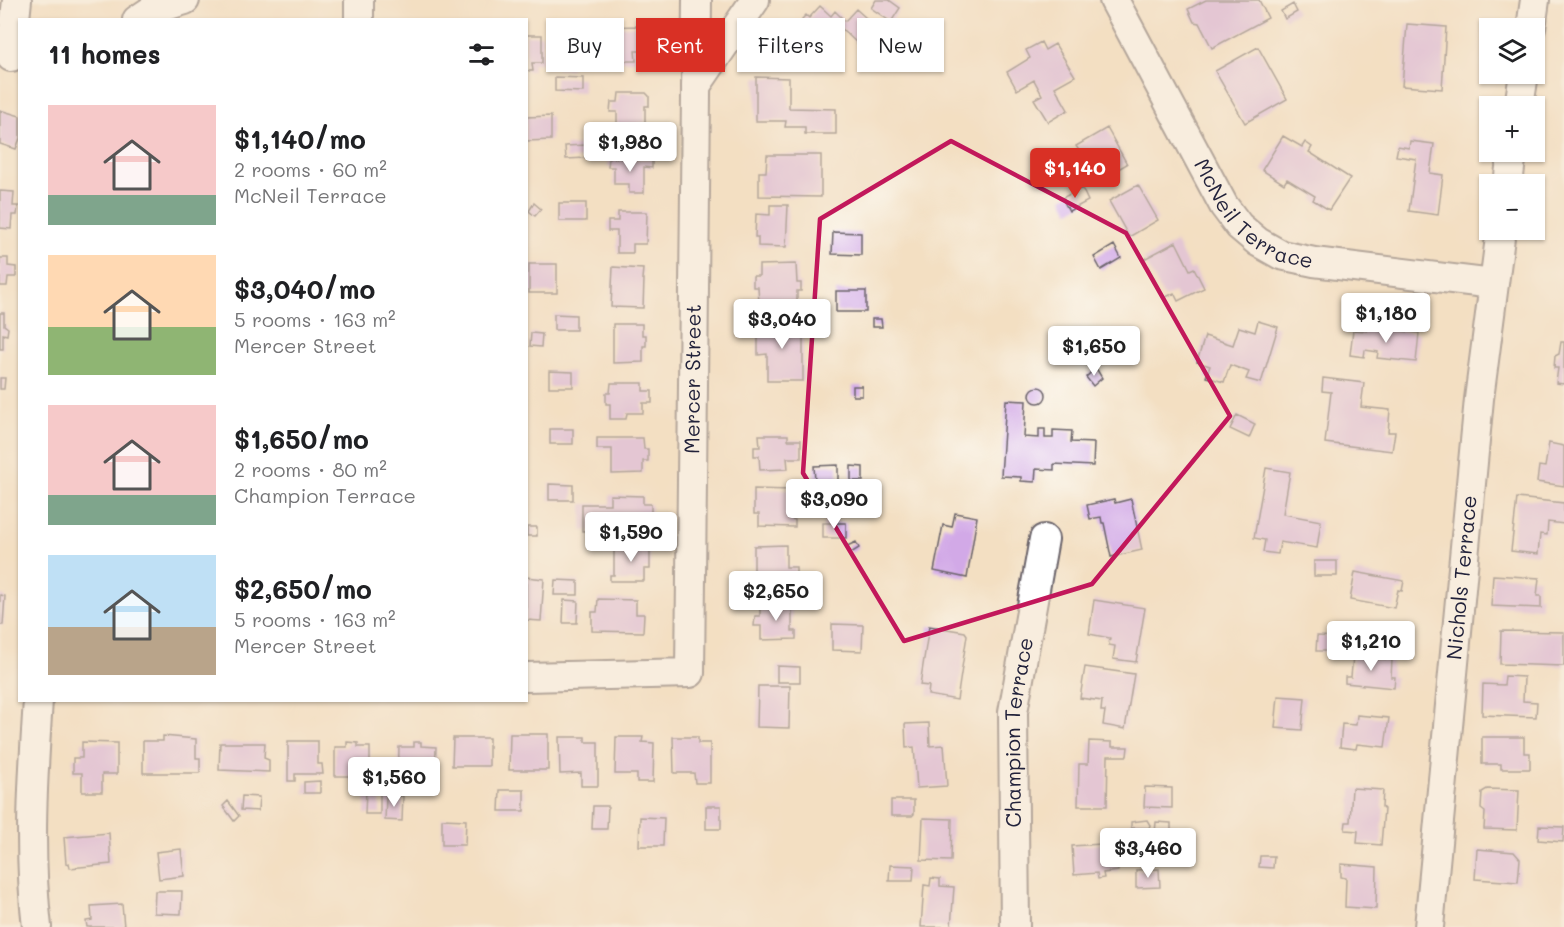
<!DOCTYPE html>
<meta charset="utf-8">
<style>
body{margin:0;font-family:Mali,sans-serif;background:#f6f6f6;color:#202124;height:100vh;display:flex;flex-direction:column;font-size:22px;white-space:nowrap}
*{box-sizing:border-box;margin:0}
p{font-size:20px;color:#757577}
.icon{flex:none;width:33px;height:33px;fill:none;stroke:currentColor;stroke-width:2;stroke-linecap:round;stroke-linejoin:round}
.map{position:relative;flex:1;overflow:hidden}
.drawer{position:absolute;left:18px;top:18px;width:510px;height:684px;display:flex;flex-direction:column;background:#fff;border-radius:0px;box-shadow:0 2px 4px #0004}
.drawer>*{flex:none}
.top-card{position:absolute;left:546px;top:18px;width:570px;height:54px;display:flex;gap:12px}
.fabs{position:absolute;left:1479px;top:18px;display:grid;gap:12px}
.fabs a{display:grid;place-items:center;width:66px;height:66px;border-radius:0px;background:#fff;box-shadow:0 2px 4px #0004;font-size:30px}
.price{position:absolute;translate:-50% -51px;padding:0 14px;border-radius:6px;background:#fff;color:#222;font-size:20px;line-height:39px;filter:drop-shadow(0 2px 3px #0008)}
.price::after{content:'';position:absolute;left:50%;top:36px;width:18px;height:14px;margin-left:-9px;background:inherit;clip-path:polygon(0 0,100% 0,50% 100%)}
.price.active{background:#d93025;color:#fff}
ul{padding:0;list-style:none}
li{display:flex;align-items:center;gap:18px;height:150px;padding:0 30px}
li span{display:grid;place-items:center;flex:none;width:168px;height:120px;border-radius:0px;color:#555}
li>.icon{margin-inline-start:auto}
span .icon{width:72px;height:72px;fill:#fffc;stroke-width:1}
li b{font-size:26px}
h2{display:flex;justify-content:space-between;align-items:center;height:72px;padding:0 30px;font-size:26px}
.tag{padding:0 21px;border-radius:0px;background:#fff;box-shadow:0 2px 4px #0004;font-size:21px;line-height:54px}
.tag.active{background:#d93025;color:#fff}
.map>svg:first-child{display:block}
</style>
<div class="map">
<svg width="1564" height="927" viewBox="0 0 1564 927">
<rect width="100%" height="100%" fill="#fdfcf7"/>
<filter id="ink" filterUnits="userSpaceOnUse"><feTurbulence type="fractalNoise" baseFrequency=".0167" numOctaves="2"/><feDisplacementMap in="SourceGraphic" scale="12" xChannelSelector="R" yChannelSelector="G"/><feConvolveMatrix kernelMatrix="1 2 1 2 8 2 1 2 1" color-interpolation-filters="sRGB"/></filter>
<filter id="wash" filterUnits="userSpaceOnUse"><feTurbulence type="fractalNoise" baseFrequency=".008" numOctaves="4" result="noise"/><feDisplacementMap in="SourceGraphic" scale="24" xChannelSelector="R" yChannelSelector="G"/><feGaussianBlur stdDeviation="1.35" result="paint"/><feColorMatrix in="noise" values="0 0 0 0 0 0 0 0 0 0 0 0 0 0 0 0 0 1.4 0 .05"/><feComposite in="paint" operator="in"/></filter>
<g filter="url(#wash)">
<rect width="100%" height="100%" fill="#f3dfc2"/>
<g id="blocks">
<path fill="#d2a9e7" d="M876,0H889L900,8L891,22L871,8Z
M1206,0H1259L1268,18L1212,48L1199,23L1194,22L1188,9Z
M1293,4L1297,12L1285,19L1281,11Z
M820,6L831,16L835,11L845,21L856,9L875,26L858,44L841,28L815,55L794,34L803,24L802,19L806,15L809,18Z
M1407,24L1446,27L1442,89L1402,86Z
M641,26V51H635L636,61H621L620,51H602V43L594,44V27Z
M526,35H542V63H532L533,71H526Z
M1041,42L1045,50L1055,44L1075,76L1055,87L1068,110L1048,122L1034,99L1042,95L1034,80L1017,90L1007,72L1030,58L1026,50Z
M1258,47L1287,99L1245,123L1215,71Z
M557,48H572L571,69H557Z
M555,77L583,78V92L555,91Z
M756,77L789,78V108L836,109V134H805V127H785L786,121H756Z
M619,93H646L649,96V106H645V123H639V137L617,136V112H610L611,102H618Z
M0,110L20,116V138L16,149L0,144Z
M551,116V140L526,141V117Z
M1107,128L1127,164L1096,182L1093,176L1084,180L1081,174L1070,180L1061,164L1080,152L1076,146Z
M1283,136L1302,147L1305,142L1312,147L1309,152L1350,178L1329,210L1313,200L1315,196L1287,179L1284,184L1262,170Z
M1410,141L1434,144L1430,173L1443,175L1438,215L1409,211L1416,159L1396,156L1398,146L1409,148Z
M586,145V158L566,159L565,146Z
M767,155H821V197L759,196V172H766Z
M609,158L652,159V168L644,167V193H629V184H614V167H608Z
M1138,185L1158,220L1129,237L1109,201Z
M1082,188L1088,201L1069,211L1062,198Z
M0,191L14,192L13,206H18L17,215H12L11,229L0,228Z
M534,203L541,209L535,216L529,211Z
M559,203H586V221H559Z
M770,205H788L786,247L758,246V237H755L756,214L770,215Z
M618,212H647L646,244H633V253H617V231H608V221H618Z
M833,232L861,233V255L832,254Z
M1176,242L1190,270L1194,268L1204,288L1178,301L1174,293L1164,298L1144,259Z
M1114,245L1121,258L1101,270L1094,257Z
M0,258H8V266L16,267V277H8L7,286H0Z
M529,264H557V293H529Z
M796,264L797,283H801V291H797V302L759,303L758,287H753V276H759V265Z
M613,267L643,269L642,279H644L643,308L611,307Z
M836,291H866V312H836Z
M0,313H4V325L8,328L7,335L3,334V349H0Z
M554,314L576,315V330H554Z
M872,319H881L882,327H872Z
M803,321V381H767V354L758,355V322Z
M1258,321L1278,327L1261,383L1246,379L1249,372L1230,365L1224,382L1206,377L1210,366L1197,362L1205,336L1233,345L1239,327L1255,332Z
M613,324H642V335H646V346H643V362L613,363Z
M1367,327L1419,333L1416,362L1377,358L1378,352L1365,350L1364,357L1350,355L1353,330L1367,331Z
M531,333L542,334L541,347L530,346Z
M1561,342H1564V384L1556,383L1558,368H1554L1555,356L1559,354Z
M1096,368L1102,378L1093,386L1086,377Z
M549,371L573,372V387H549Z
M0,378H5L4,389H0Z
M1323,378L1364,383L1361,407L1390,410L1388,432H1395L1392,451L1325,443L1331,392L1322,391Z
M611,383H643V391H652V403H643V413H627L626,419H610V404H606V393H610Z
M853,386H862V396H853Z
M1030 395a8 8 0 1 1 16 0a8 8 0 1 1-16 0Z
M1006,400L1026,401L1024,437L1039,438V429H1045V438H1053V430L1072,431L1071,442L1094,443L1093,466L1054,464V470L1036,469L1035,482L1021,481V477L1001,476Z
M1237,415L1255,424L1249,438L1230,429Z
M550,429H573V444H550Z
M759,435H788V440H801V458H787L788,469L760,470L759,456H754V447H760Z
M597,438H643L644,449H648V461H643V473L612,474V449H597Z
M1549,443L1564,446V486L1537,482L1539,466L1545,467Z
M838,465V481H815L814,466Z
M851,466L863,467V481H851Z
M1266,468L1290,472L1283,514L1321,521L1317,548L1280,542L1278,554L1263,552L1265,540L1254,538Z
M549,484L573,485V500H549Z
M754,489L791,490L790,518L795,520V527L759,526V514H754Z
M610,495L643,496V504H651V516H643V525H627L626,530L582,531V504H610Z
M1517,498L1564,503V524L1548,522L1547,535L1540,534L1538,554L1511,551Z
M1114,499L1115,503L1131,499L1142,550L1111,557L1104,523H1102L1101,517L1090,519L1087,505Z
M955,513L977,517L967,578L934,571L943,525L952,527Z
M823,523H846V538H823Z
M527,527H537V536H527Z
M856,542L859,548L851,553L847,546Z
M614,545H650V569H644V581H610V575H614Z
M786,545V567H796V581L754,582V546Z
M1314,561H1337V576H1314Z
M1355,572L1404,581L1402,591L1398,590L1394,608L1350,600Z
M1493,575L1539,578L1537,596H1541V608L1491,606Z
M526,577L544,579L541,621L526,620Z
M555,580L578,581V595H554Z
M0,595L5,596L3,625H0Z
M598,599L636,600V614H644L643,632L592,631V612H597Z
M564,600L578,601L577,623H563Z
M1094,600L1145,608L1136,662L1113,659L1115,646L1109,645L1110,638L1089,634Z
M792,603V631H796V639L761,640V626H754L755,616H760V604Z
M832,624L863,625L862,651L832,650Z
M929,626L965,632L967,635L957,700L928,695L929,686L920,685Z
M1501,631L1564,632V666L1500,664Z
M1317,636L1340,637L1339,651H1316Z
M1353,656L1392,660L1391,677H1395L1394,688L1345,683V677H1351Z
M777,666L800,667V682H777Z
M1085,667L1134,674L1125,729L1103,725L1105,711H1101L1102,701L1080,698Z
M1505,676L1524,677L1523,701L1537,702L1536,717L1482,715L1483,684L1504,685Z
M758,686H790L789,728L757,727Z
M1278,696L1305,698L1302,730L1275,728Z
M1357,715L1389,718L1385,747L1357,744L1356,749L1340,747L1342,724L1356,725Z
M929,723L930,746L944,745L947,786L917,788L914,747L906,748L905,724Z
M510,734H548V770H509Z
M163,736L196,739V758H200V773H143V741H163Z
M559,737H585V742H598V786H581V773L560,774Z
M616,737H643L642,742L654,743L653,782H637V774H615Z
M673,737H698V743H710V783H695L694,773H674Z
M1482,737H1524V753H1530V769H1501V764H1482Z
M453,738H489V766H452Z
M288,741H318V764H322L323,774H295V781H288Z
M1089,741L1112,742V747H1128L1127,756H1108L1107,806H1078L1079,764H1088Z
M82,742L117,743V774H102V792H82V773H73V758H82Z
M347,742L358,743V747H370V781L350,780L349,776H335V747H347Z
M414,742H421V746L436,747L435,776H405V781H398L399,747H414Z
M220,743H265L264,758L269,760V772L219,770Z
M320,781V793H304V782Z
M1145,787L1172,788V808L1144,807Z
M1352,788L1383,790L1382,807L1384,809L1381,845L1357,843L1358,831L1345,830L1346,822H1350Z
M1487,789L1519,790L1517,830L1484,829L1485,812L1481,809L1482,792Z
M366,790L380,791V814H365Z
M500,790H524V811H499Z
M242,796L259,797L258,811L241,810Z
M386,796H403L402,821L385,820Z
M891,800H914V814L912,816H891Z
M228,801L239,816L234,821L223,806Z
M593,806H608L607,829H592Z
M706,806H721V829H706Z
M640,817L664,818L663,846H639Z
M923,818L952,819L951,861L921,860Z
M442,819L466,820L465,845H442Z
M1147,820L1150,825L1149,828H1131V822Z
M1156,822L1171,823V833H1155Z
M1539,826L1564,827L1563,842L1538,840Z
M109,833L111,864L70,868L69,863L66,864L64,837Z
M1116,843L1118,871L1103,873L1104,878L1098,879L1097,873L1074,875L1072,846Z
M181,849L184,876L159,879L156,852Z
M1477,849L1514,852L1520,859L1518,882L1475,879Z
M1260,856H1274L1273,868L1259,867Z
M1341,864L1377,867L1376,909L1345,907L1346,878L1341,877Z
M890,865L914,866L913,881H889Z
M1159,869L1160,887L1136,888V870Z
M931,878L940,879V886L954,887L951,927H921L924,885L930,886Z
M155,891H182L181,914L154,913Z
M122,904L124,927H87L86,921L92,920L91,906Z"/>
</g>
</g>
<g filter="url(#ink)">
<use href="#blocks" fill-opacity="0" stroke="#6b646a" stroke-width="1.5"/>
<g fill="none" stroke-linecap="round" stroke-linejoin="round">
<defs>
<g id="minor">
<path id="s1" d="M1114,0L1224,206L1239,226L1258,242L1281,255L1314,262L1493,284"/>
<path d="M137,20L152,10L185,0"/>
<path d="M359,20V0"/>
<path d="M1531,28L1535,0"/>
<path d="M11,57L17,0"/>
<path d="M696,86L755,0"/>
<path d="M1519,106L1524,74"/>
<path d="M1508,184L1512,152"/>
<path id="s2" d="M526,677L690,673L697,0"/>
<path d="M37,927C28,852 33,776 38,700"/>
<path id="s3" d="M1015,927L1013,712L1044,539"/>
<path id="s4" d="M1429,927L1479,399L1501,230"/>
</g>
</defs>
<use href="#minor" stroke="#6b646a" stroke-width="32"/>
<use href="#minor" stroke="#fff" stroke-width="28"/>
</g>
</g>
<path d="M0 0H1564V927H0ZM951,141L1126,233L1230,416L1092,584L904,641L803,473L820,219Z" fill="#f3dfc2" fill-opacity=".55" fill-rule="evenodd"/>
<path fill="none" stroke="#c2185b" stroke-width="4.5" stroke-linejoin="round" d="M951,141L1126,233L1230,416L1092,584L904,641L803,473L820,219Z"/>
<g text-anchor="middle" stroke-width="6" stroke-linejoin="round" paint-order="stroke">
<g font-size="21" fill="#22223b" stroke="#fdfcf7">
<text dy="7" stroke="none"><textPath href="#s1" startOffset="262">McNeil Terrace</textPath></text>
<text dy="7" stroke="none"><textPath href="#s2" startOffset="458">Mercer Street</textPath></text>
<text dy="7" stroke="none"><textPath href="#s4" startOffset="351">Nichols Terrace</textPath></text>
<text dy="7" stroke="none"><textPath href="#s3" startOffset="195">Champion Terrace</textPath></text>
</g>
</g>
</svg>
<div class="fabs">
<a><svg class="icon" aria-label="layers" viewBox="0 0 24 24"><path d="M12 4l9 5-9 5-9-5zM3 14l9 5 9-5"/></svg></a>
<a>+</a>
<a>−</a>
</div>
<b class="price" style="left:630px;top:173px">$1,980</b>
<b class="price active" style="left:1075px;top:199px">$1,140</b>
<b class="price" style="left:1386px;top:344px">$1,180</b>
<b class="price" style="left:782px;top:350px">$3,040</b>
<b class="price" style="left:1094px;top:377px">$1,650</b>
<b class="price" style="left:834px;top:530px">$3,090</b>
<b class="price" style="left:631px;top:563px">$1,590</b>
<b class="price" style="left:776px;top:622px">$2,650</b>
<b class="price" style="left:1371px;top:672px">$1,210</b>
<b class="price" style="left:394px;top:808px">$1,560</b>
<b class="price" style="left:1148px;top:879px">$3,460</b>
<div class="top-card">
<a class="tag">Buy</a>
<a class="tag active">Rent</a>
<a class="tag">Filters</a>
<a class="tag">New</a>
</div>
<section class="drawer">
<h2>11 homes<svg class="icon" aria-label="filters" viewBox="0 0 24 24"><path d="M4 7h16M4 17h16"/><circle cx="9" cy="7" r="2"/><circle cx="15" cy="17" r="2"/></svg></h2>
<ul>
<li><span style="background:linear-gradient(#f6c9c9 75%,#7fa58c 0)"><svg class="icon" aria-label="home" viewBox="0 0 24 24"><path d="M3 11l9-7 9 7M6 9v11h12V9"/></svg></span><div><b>$1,140/mo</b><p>2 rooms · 60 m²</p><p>McNeil Terrace</p></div></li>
<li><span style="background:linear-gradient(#ffd9b3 60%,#8fb573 0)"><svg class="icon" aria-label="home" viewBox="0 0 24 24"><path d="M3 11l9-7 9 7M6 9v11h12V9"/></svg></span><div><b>$3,040/mo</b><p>5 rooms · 163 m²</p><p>Mercer Street</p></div></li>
<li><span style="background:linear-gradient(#f6c9c9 75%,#7fa58c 0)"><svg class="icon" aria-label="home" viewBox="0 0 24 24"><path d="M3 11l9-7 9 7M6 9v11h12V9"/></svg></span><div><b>$1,650/mo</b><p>2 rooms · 80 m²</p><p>Champion Terrace</p></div></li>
<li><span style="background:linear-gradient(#bfe0f5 60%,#b9a48a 0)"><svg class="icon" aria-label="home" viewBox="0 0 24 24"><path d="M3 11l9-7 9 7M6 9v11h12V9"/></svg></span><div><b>$2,650/mo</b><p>5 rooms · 163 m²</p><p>Mercer Street</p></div></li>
</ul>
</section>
</div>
